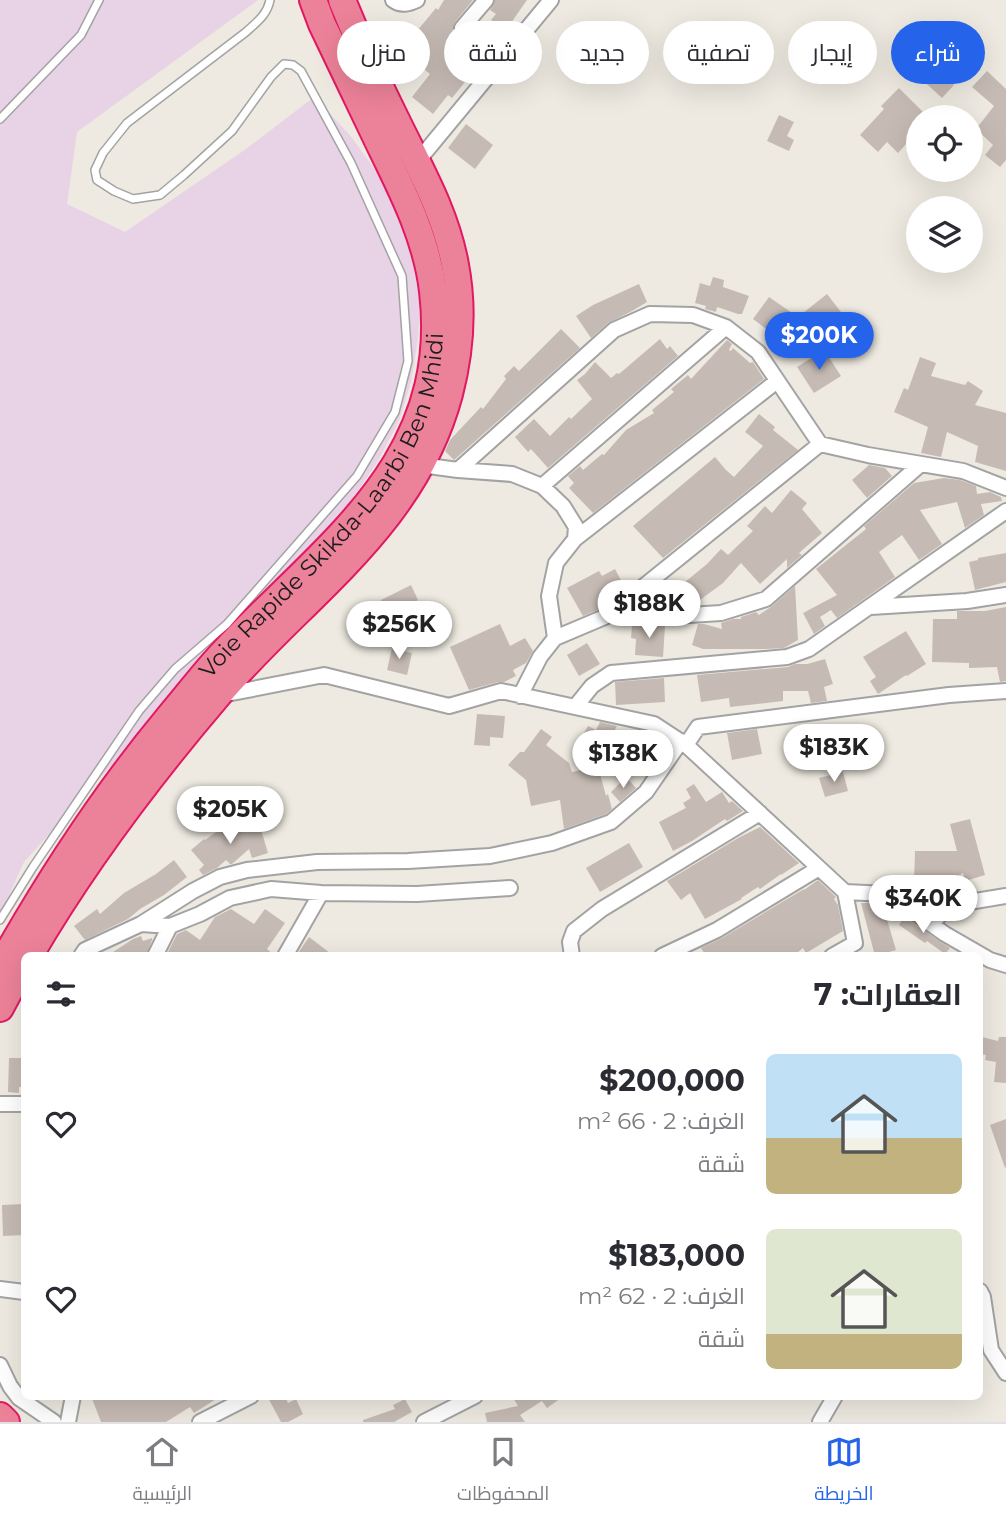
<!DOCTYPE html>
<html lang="ar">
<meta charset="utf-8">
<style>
body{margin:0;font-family:Montserrat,Cairo,sans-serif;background:#f2f2f3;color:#2b2b33;direction:rtl;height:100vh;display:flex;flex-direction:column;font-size:26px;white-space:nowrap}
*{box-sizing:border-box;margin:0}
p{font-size:23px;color:#7c7c81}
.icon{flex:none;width:38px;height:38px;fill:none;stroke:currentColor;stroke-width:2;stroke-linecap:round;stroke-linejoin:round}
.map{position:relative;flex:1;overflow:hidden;direction:ltr}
.side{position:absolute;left:21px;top:952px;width:962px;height:448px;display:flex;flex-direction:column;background:#fff;border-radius:10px;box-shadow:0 7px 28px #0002;direction:rtl}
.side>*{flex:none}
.guide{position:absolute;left:21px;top:21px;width:964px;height:63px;direction:rtl;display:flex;gap:14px}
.tools{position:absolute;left:906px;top:105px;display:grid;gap:14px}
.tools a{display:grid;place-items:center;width:77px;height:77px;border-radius:50%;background:#fff;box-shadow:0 7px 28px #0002;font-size:35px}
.price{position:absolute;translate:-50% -60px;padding:0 16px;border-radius:24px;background:#fff;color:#222;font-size:23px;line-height:46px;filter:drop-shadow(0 2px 4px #0008)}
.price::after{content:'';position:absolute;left:50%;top:42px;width:21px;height:16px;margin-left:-10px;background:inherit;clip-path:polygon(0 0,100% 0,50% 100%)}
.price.current{background:#2563eb;color:#fff}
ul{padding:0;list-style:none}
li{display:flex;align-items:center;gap:21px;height:175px;padding:0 21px}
li span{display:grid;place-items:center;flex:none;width:196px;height:140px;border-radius:10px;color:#555}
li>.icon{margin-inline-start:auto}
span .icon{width:84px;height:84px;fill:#fffc;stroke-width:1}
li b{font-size:30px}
h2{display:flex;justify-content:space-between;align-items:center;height:84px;padding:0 21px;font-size:30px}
.pill{padding:0 24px;border-radius:32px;background:#fff;box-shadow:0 7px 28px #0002;font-size:24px;line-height:63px}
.pill.current{background:#2563eb;color:#fff}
.menu{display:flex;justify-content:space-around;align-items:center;height:98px;border-top:2px solid #e1e1e2;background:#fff;font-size:19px;color:#7c7c81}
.menu a{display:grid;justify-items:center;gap:4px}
.menu .current{color:#2563eb}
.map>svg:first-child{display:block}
</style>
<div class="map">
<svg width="1006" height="1422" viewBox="0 0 1006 1422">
<rect width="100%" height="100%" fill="#eeeae1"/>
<path fill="#e8d2e5" d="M0,0H258L77,132L67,204L125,232L246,149L314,97L349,134L385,183L402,224L412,259L420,302L418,339L411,382L399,421L378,461L351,501L24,862L0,915Z"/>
<path fill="#c6bbb4" d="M444,0H473L455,22L453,31L455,35L460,37H465L470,34L491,50L452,98L448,95L433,114L412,97L430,74L409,57L411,54L394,37L406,22L417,31L436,8L438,10Z
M495,0H527L506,30L491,20L496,14L490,10Z
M936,56L954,73L949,80L954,85L942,98L918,76Z
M987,71L1006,89V160L1000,167L985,155L993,145L976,129L994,106L972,87Z
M899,88L928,117H919V152L907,143L898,153L887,142L878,152L860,135L884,109L881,106Z
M779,115L794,122L787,136L794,140L789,151L767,141Z
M466,124L493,145L475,169L448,148Z
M713,277L724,280L723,287L749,296L742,314H738L717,307L716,312L705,309L706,306L695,303L700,283L710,286Z
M639,284L647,302L632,311L608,323L591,338L576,316L593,305Z
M827,294L841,312L824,326L817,317L788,355L768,340L773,334L753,319L769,297L798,317Z
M561,329L580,348L454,460L445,451L450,440L481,407L483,409L506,379L504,376L514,366L519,371Z
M660,339L667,349L670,346L678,356L548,468L531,449L528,452L515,437L534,419L550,436L569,417L571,419L592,399L577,380L585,374L595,362L611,378L617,373L619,374Z
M727,340L732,344L729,350L731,351L733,348L750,363L753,362L764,379L593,513L569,488L574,483L568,476L580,466L583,470L602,454L604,455L626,430L654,413L652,410L674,392L671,389L688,375L691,379Z
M824,350L841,376L814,393L797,367Z
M920,357L936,363L931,376L965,385L968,381L983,391L975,405L1006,413V471L975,462L978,446L947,432L941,457L921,453L928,427L894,412L904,388L908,390Z
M759,414L775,427L773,430L798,450L663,558L633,526L715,457L726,470L734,477L763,446L745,432Z
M869,465L885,468L892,476L867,498L852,480Z
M944,478L960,480L976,486L977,494L990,492L1001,497L1002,501L981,504L984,515L965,528L957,502L920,510L942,544L919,560L902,535L879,552L895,577L837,618L831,610L820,617L825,626L814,634L803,613L837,595L816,569L866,529L864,526L914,483Z
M791,490L807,503L802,509L822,533L799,553L802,555L787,568V559L760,584L741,563L723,583L700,600L685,582L707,564L721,549L728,555L753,531L747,526L765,506L772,513Z
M1006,553V582L975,590L969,562L978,560V558Z
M615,569L624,586L629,583L630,585L602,608L583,616L567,588L599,571L602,576Z
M411,585L418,600L409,605L414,616L394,626L381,600Z
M795,586L798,640L784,648L766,649H703L692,645L698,624H704L722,629L721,623L733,619H741V617L756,612L759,615L772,606Z
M1006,607V681L1000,682L997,667L969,668V663L932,662L933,619H957V611H985Z
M500,624L510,646L525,638L533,651L526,663L513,670L516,676L504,682H498L469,690L450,647Z
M632,625L665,626L663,657L635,655L636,639L631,638Z
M906,631L926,664L907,676L906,675L878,694L870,681L876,677L863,657Z
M587,643L600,664L579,676L567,655Z
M392,648L412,653L407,675L387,670Z
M825,659L833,684L824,687L827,701L811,703L808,691H783V701L730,707L729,698L701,702L697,675L788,667L795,664H807Z
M664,678L665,702L616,705L615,682Z
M477,714L505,716L503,738L490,737V746L474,745Z
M600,722L617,726L599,757L577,745L588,726L596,730Z
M541,729L552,737L546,745L569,763L572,772L598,766L606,796L608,794L612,809L606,814L564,829L560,800L531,806L526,780L508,765L520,752H524Z
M757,729L762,754L732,760L727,733Z
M843,772L848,791L825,797L819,778Z
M626,777L636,788L620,802L611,792Z
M694,784L706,802L722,792L729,803L732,801L743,811L727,821L725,819L692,841L673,851L659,822L686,808L683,803L691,798L686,789Z
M970,819L985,875L965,881L963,873L948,882H914L915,851H957L950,824Z
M237,822L240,829L259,823L268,853L252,858L249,849L232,864H230L226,860L217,868L203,875L199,870L204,865L191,850L204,839L205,840L222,828Z
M760,827L799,863L781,875V874L760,889L758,887L741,898L742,899L705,919L690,893L681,900L667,881L738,838Z
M629,843L643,867L600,892L586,868Z
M174,860L187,877L164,895L140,909L128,919L85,940L74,926L97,909L100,914L124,893L156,874Z
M818,880L836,897L834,899L838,905L843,931L806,953L803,948L793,956H706L701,948L722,938L804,889V890Z
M861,903H876L878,912L886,916L896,950L889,952L892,956H875Z
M231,909L254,924L265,909L285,923L267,949L275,956H166L177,934L186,930L200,940L215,917Z
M904,917L950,948L945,954L927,941L925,943L899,925Z
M141,936L143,941L152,938V940L146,956H107L133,939Z
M309,937L334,956H296Z
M982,1037L998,1041L999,1037H1006V1083L994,1082L996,1062L985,1060L986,1055L980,1054Z
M9,1058H24V1087H19V1093L8,1092Z
M1006,1119V1167L1005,1168L990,1125Z
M24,1204V1235L3,1236L2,1205Z
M91,1396H221L194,1413L190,1407L166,1422H101Z
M267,1396H285L288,1403L296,1399L303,1414L288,1422H281Z
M512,1396H564L547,1408L542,1401L520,1415L525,1422H487L485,1413L518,1406Z
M405,1399L412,1412L394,1422H363V1420L395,1409L393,1405Z"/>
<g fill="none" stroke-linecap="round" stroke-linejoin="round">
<defs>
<path id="lane" d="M0,119L81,35L99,0
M0,920L33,867L139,711L175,669L227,624L357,476L395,412L408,361L402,276L351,163L301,71L293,65L284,64L271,77L232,131L184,175L160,195L133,199L114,191L97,180L95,170L103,153L127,123L246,32C257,22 267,15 270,0"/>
<path id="street" d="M393,0C401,6 408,4 417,0
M462,28L486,0
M417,162L551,0
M421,465L458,470L614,330L650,314L693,315L726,327L758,352L820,444L868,455L963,471L1006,488
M458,470L512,474L542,486L563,506L576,527L575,539L556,563L549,596L555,638L540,657L520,696
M542,486L726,327
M575,539L777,381
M623,602L658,617L721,613L766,599L921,464
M871,607L967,601L1006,595
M555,638L607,616L820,444
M219,693H232L324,675L449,706L501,691L654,724L686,745L845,892L887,894L901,903L945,934L990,960L1006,965
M575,707L592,686L611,673L787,657L809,649L1006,511
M686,745L698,727L949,695L1006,691
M141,924L170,926L200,914L230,898L271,889L321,893L417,894L510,888
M932,925L944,909L957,904L1006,896
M81,956L85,950L141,924L193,891L220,877L247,870L317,862L408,861L490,856L552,843L611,822L646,792L681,741
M155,956L170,926
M285,956L321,893
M572,956L570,942L574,931L602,909L760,813
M662,956L717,930L819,868
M832,956L855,943L845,892
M0,1104H24
M0,1289L24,1292
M980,1291L983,1297L991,1350L1006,1373
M0,1365L10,1386L19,1398L54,1422
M68,1422L73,1396
M200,1422L251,1396
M424,1422L475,1396
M820,1422L835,1396"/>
<g id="highway">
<path d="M29,956C83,863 149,776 218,695C303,595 413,528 449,394C460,352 463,307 455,265C446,214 420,169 398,124C378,84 359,42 342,0"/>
<path id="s1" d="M0,967C49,880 105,794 169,717C187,696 204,673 223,653C326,543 453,463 433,291C427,239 403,192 380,145C361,105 341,64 322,24L313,0"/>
<path d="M0,1008L24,963"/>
<path d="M0,1416L6,1422"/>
</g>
</defs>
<use href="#lane" stroke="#a3a3a3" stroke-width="10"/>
<use href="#street" stroke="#a3a3a3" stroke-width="18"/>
<use href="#highway" stroke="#e21863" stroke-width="30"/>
<use href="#lane" stroke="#fff" stroke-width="7"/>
<use href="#street" stroke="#fff" stroke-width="14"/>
<use href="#highway" stroke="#ec8299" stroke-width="26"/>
</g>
<g text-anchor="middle" stroke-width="6" stroke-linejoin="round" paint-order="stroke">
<g font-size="23" fill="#1c1c1c" stroke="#fff">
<text dy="8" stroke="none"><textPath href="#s1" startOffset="569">Voie Rapide Skikda-Laarbi Ben Mhidi</textPath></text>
</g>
</g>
</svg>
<div class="tools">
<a><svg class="icon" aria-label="locate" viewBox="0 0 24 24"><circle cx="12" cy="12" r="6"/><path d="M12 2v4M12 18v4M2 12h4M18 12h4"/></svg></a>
<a><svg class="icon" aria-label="layers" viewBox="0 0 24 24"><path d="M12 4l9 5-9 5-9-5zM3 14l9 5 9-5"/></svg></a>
</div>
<b class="price current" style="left:819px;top:372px">$200K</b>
<b class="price" style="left:649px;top:640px">$188K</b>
<b class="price" style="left:399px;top:661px">$256K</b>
<b class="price" style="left:834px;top:784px">$183K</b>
<b class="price" style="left:623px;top:790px">$138K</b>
<b class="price" style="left:230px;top:846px">$205K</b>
<b class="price" style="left:923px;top:935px">$340K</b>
<div class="guide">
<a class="pill current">شراء</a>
<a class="pill">إيجار</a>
<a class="pill">تصفية</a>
<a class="pill">جديد</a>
<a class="pill">شقة</a>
<a class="pill">منزل</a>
</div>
<section class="side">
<h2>العقارات: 7<svg class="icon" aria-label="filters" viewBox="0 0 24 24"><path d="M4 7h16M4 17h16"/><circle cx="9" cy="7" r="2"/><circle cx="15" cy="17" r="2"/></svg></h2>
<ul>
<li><span style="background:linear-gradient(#bfe0f5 60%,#c2b280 0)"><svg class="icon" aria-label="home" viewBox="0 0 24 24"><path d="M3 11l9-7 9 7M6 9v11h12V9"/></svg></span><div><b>$200,000</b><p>الغرف: 2 · 66 m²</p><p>شقة</p></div><svg class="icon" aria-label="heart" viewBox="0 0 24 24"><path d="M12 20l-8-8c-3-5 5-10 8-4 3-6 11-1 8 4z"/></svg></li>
<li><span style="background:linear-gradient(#dfe7d0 75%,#c2b280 0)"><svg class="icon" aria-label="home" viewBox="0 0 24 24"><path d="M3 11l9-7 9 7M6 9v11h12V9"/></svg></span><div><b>$183,000</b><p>الغرف: 2 · 62 m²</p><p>شقة</p></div><svg class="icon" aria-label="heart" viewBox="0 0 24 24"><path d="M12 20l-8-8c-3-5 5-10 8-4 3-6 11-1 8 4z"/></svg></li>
</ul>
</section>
</div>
<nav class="menu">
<a class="current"><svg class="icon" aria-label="map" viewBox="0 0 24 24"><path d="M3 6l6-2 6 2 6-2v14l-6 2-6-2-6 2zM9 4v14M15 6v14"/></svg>الخريطة</a>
<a><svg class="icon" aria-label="saved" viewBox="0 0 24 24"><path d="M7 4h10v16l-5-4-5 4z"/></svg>المحفوظات</a>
<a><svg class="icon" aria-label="home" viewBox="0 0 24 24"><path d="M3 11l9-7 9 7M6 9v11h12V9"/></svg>الرئيسية</a>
</nav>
